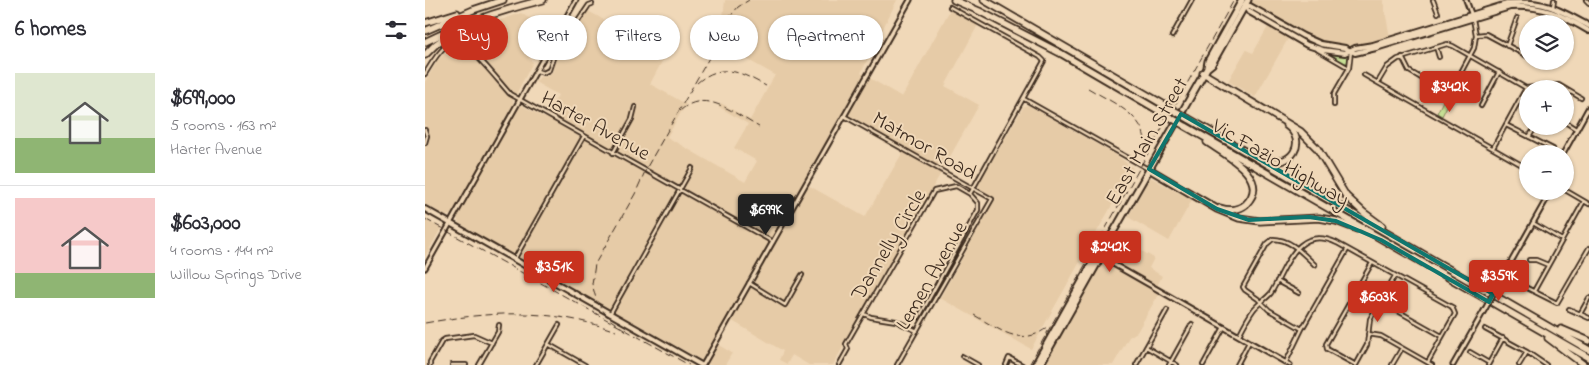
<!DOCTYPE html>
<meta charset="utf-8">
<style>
body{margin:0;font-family:"Indie Flower",sans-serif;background:#f7f7f7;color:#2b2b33;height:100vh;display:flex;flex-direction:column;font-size:19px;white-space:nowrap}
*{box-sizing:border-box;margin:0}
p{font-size:16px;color:#7c7c81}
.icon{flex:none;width:28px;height:28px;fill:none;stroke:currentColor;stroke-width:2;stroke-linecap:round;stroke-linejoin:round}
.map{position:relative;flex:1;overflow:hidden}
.sheet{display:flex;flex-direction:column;background:#fff;width:425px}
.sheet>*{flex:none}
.guide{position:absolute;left:15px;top:15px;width:475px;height:45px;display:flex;gap:10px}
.tools{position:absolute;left:1094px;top:15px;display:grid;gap:10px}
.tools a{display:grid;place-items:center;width:55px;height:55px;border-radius:50%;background:#fff;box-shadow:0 1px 4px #0004;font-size:25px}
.price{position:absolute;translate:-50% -42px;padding:0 11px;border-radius:5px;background:#c8321e;color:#fff;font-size:16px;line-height:32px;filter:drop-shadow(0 1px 2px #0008)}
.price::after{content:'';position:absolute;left:50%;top:30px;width:15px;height:11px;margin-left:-8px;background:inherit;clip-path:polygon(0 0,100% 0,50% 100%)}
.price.selected{background:#222;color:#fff}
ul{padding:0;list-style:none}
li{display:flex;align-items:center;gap:15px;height:125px;padding:0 15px}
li+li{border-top:1px solid #e1e1e2}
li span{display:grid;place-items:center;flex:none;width:140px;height:100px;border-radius:0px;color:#555}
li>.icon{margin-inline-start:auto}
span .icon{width:60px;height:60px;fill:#fffc;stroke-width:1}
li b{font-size:21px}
h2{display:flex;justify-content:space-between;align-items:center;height:60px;padding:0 15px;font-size:21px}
.tag{padding:0 18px;border-radius:22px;background:#fff;box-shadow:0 1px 4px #0004;font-size:18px;line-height:45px}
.tag.selected{background:#c8321e;color:#fff}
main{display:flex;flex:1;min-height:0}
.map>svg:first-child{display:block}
</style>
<main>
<section class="sheet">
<h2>6 homes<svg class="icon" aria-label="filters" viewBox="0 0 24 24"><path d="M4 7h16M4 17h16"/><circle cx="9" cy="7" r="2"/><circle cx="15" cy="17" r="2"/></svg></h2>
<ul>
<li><span style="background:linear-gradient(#dfe7d0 65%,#8fb573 0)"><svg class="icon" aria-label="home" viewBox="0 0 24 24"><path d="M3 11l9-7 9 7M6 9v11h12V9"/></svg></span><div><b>$699,000</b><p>5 rooms · 163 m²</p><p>Harter Avenue</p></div></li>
<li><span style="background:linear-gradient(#f6c9c9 75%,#8fb573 0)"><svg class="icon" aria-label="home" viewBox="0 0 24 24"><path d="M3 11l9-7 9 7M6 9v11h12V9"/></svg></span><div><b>$603,000</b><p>4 rooms · 144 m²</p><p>Willow Springs Drive</p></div></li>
</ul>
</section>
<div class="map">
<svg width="1164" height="365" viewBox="0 0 1164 365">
<rect width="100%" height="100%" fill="#f0d8b8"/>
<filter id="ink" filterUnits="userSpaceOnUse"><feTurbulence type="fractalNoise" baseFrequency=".02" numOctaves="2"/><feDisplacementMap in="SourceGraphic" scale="10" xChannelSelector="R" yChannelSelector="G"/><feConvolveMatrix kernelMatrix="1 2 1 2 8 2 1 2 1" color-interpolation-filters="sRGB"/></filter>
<g filter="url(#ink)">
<path fill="#e6cba7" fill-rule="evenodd" d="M300,0H472L436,73L477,97L526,8L554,23L520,86L554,105L408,365H384L367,355L362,364L354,360L358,351L304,319L290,343L307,353L300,365H285L72,246L34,223L32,217L40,202L96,105L120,118L133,95L110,82L115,77L123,76L128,71L130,57L163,11L241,54L225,84L261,104L242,137L320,182L332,161L309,148L323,124L294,107L296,103L325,120L350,75L295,44ZM419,116L479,150L440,217L381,184Z
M827,0H958L965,38L938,44L912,46L891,39L827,4Z
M96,13L113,24L115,34L109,41L104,59L108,62L88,100V104L26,215L21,216L0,204V150L4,137L0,124V82L13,60L24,49L31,47L38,48L60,29L59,26Z
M844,25L864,37L830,97L803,81L821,50L828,53Z
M603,105L691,155L708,168L617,329L614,331L615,333L606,349L515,298L571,198L554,188L553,185L599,106Z
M725,177L767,200L744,241L703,217Z
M0,219L16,228L0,257Z
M692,237L729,258L724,268L737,276L732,286L733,295L712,332L704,337L688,365H617L675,264L684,256L683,253Z"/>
<path fill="#c7df95" stroke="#81845a" d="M904,53L921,55L923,58L922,63H918L902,54Z
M1027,94V96L1017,116L1012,113L1021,95Z"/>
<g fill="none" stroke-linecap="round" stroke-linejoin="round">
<defs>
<path id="minor" d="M1008,0L1013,13
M1161,0L1164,3
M525,7L615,57L619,61L545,194
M1128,7L1129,0
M1123,24L1128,15L1131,13
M1051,35L1061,34L1102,56
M747,36L767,0
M1082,46L1092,18
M1011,47L1014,57
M893,50L924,68
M977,57L984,71L1020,92L1026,91L1049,48L1051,35L1048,19
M112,71L118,73L124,70L128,58L164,5L167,4
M0,74C6,64 12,53 21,46C25,43 31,42 36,44C48,48 75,83 85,94L348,242
M939,75L1102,168
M953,82L962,67L973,59L1022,44L1028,46L1101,88
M1101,88L1134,85L1156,98
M599,99L723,169
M909,105V94L924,68L926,51
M1056,106L1074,72
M419,116L567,199L472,365
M1140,122L1151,129
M1081,125L1128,149
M0,130L2,136L0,143
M1104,137L1111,126
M1068,148L1101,88
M188,153L207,119L210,107
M1140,190L1164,204
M1108,223L1137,240
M89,260L159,136
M1104,260H1111L1123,265
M852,281L874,293
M324,283L360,305L377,275
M1094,284L1132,303L1164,248
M1109,291L1159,201
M955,301L1017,336
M1144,309L1164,318
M185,314L267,168
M439,314L446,317L471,321L492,331
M1155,314L1164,298
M877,329L844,310L833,299L820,290L818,287L842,244L848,239C866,239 878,254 890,265
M1060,329L1102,352L1121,365
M943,334L956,336L1007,365
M814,335C818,327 823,317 829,309C834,303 841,299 846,293C862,266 872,224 912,243L1027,307L1030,314L1003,362
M123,344L160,365
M721,347L752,365
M1045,352L1064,363
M537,356L553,365
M861,362L877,329L922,250
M5,365V362L17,341L20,339L49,335L67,343
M27,365H41
M54,365L73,332L74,325
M111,365L134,325
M414,365L423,349L421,344L509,191L531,186L545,194L553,203V210L494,317
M581,365L584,358L597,365
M711,365L742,310
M744,365L767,324
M778,365L799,327
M812,365L824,342
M931,365L902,349L901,344L947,263
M931,365L942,345L945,319L970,276
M967,365L977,348
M1063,365L1078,338
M1094,365L1102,352"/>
<path id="tertiary" d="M1041,0L1047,16
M1138,154L1164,107
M674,256L865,365
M0,268L151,0
M1073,285L1126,191
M278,365L485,0
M1028,365L1060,309"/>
<path id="secondary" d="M819,5L825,6L878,36L896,44L920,48L930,53L951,48L1085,7C1117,5 1137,15 1164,31
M820,6L823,11L882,45L898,50L920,53L930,48L948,45L1085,3C1120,0 1135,10 1164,26
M0,209L276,365"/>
<path id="primary" d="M782,67L783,61L817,0
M610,365L669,260L674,256L693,224L777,77L782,68L787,64L823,0
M615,365L673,262L674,256"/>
<path id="motorway" d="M529,0L554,11L637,54L738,113
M559,0L741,106
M0,23L32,13
M0,31L48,10L78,0
M0,42C38,23 77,10 118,0
M0,55L11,44L27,33
M778,73L875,131L892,148L921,196L938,212L957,226
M764,119L1164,350
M760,126L1164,358
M782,142C799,154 847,178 821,204C814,210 804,211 795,208
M840,159C866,170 884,141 861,125
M724,169L792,209L814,218L835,221L894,218L911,221L932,229
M1136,329L1164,341
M1123,338L1159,365"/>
</defs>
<use href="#minor" stroke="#3b2a1e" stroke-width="6"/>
<use href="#tertiary" stroke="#3b2a1e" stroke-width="7"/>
<use href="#secondary" stroke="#3b2a1e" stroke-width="8"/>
<use href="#primary" stroke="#3b2a1e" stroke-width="9"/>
<use href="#motorway" stroke="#3b2a1e" stroke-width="9"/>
<use href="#minor" stroke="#f0d8b8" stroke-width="2.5"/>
<use href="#tertiary" stroke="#f0d8b8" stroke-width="3"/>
<use href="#secondary" stroke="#f0d8b8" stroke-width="4"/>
<use href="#primary" stroke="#f0d8b8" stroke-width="5"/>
<use href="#motorway" stroke="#f0d8b8" stroke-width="5.5"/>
<path stroke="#3b2a1e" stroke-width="1" stroke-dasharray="8 4" stroke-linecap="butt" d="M272,83C297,61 317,73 341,86
M663,88C689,104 730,118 718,157
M255,111C280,87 310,114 334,127
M0,219L264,365
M549,315C574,329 597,349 624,326
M0,323C68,311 124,308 191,331
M202,331L184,319L172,302L167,284L170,264L210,194L222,167L293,42L303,19L313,7L324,0
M604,365L809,0"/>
<defs>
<path id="tertiary-bridge" d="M1060,309L1073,285"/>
<path id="motorway-bridge" d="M741,106L764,119
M738,113L760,126"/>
</defs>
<use href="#tertiary-bridge" stroke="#3b2a1e" stroke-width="7" stroke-linecap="butt"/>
<use href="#motorway-bridge" stroke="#3b2a1e" stroke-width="9" stroke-linecap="butt"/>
<use href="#tertiary-bridge" stroke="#f0d8b8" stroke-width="3"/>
<use href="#motorway-bridge" stroke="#f0d8b8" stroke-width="5.5"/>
</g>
</g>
<path fill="none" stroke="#0f766e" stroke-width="4" stroke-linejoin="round" d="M756,114L1068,294L1064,302L956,240L911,221L884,217L824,220L792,209L724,169Z"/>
<g text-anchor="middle" stroke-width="4" stroke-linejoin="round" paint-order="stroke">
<g font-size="21" fill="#3b2a1e" stroke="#f0d8b8">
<text transform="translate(171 125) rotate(29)" y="7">Harter Avenue</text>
<text transform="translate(721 141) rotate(-60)" y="7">East Main Street</text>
<text transform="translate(500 145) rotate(30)" y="7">Matmor Road</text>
<text transform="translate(856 162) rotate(30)" y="7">Vic Fazio Highway</text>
<text transform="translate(463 244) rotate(-59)" y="7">Dannelly Circle</text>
<text transform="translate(506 275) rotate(-60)" y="7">Lemen Avenue</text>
</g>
</g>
</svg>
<div class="tools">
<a><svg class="icon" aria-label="layers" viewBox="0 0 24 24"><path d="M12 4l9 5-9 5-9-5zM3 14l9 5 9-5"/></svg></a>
<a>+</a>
<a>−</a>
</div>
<b class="price" style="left:1025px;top:113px">$342K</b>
<b class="price selected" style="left:341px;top:236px">$699K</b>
<b class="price" style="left:685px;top:273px">$242K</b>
<b class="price" style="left:129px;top:293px">$351K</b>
<b class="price" style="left:1074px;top:302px">$359K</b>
<b class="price" style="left:953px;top:323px">$603K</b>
<div class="guide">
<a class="tag selected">Buy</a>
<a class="tag">Rent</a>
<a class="tag">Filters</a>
<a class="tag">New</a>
<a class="tag">Apartment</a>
</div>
</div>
</main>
